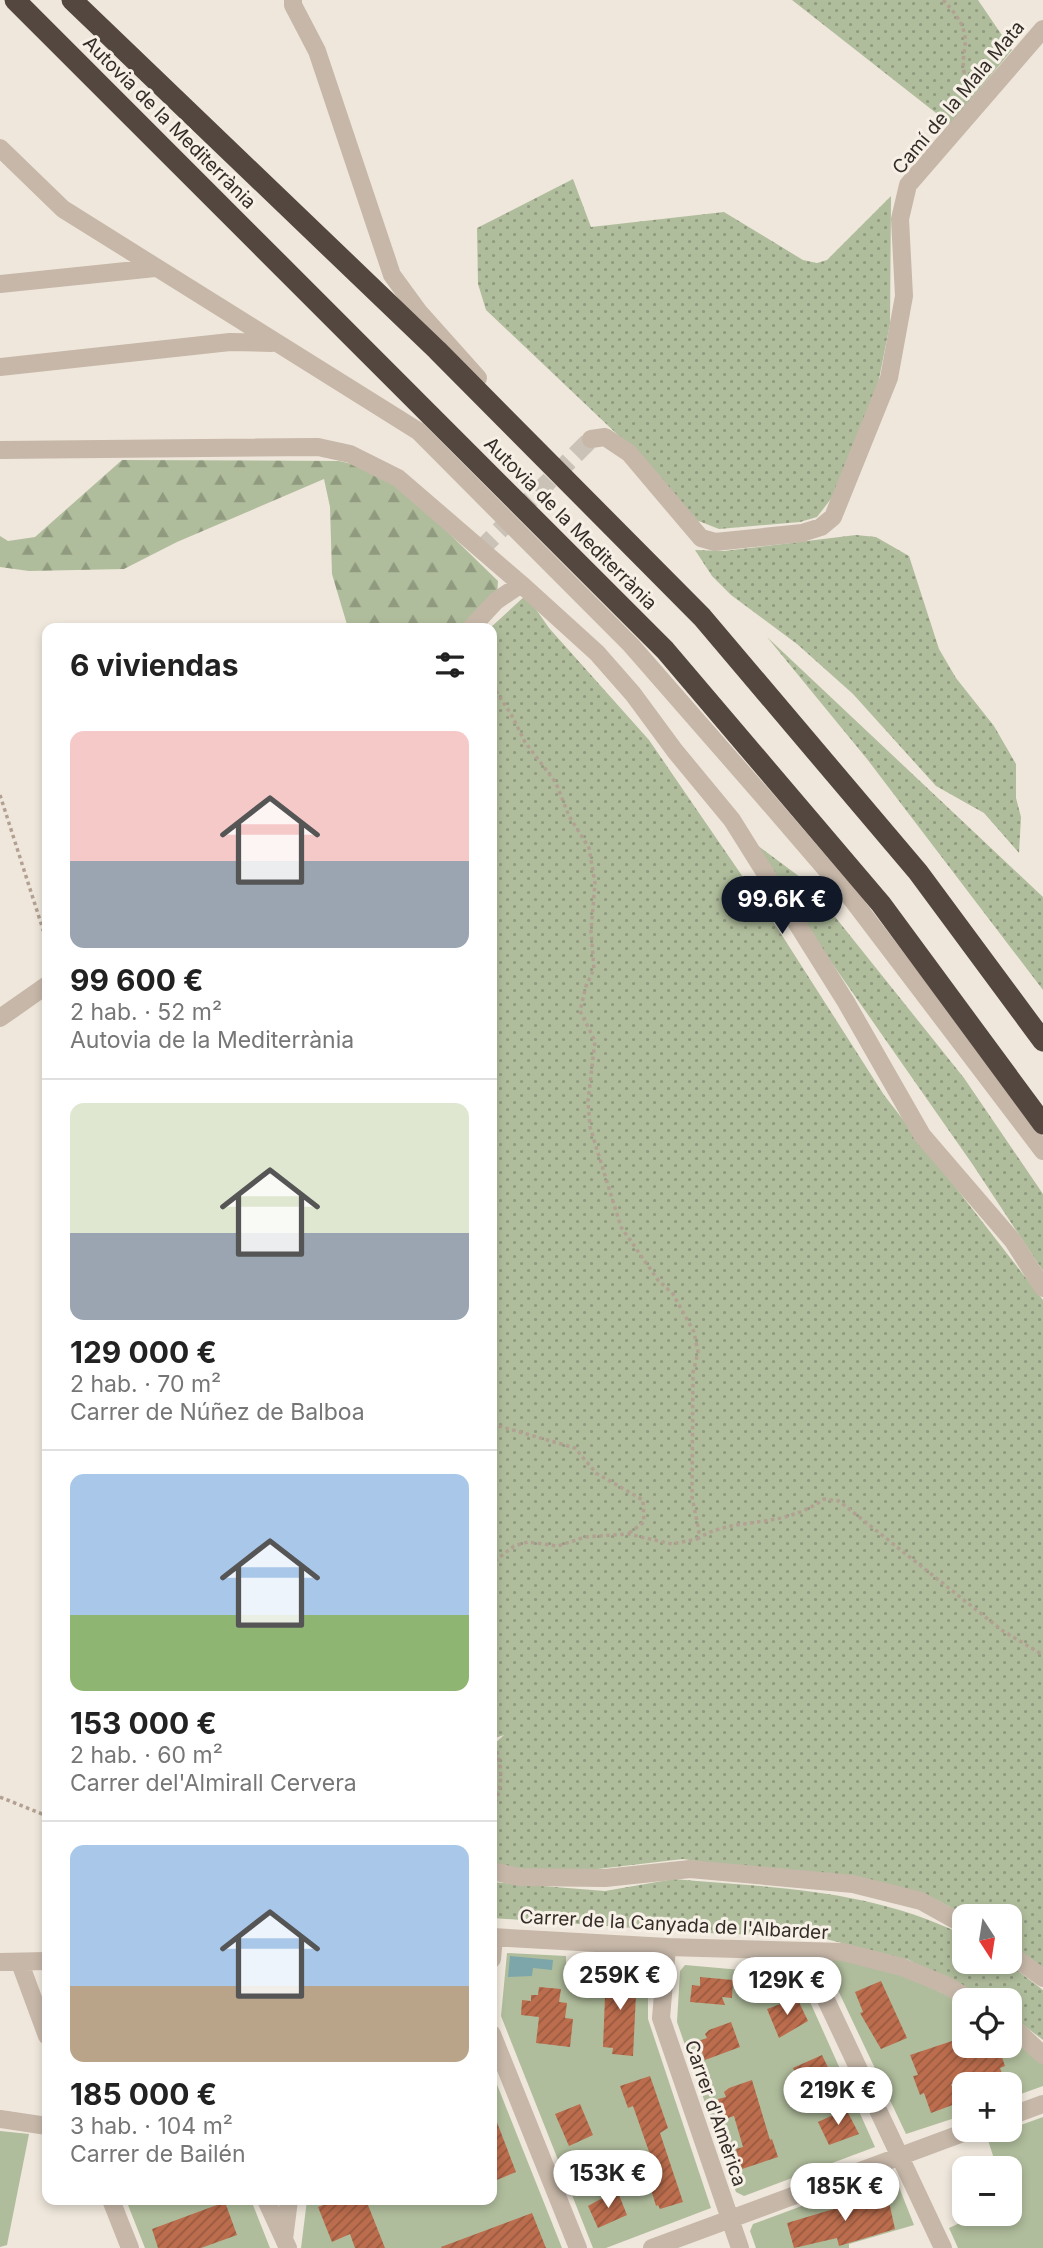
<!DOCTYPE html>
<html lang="es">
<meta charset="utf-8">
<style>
body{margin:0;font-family:Inter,sans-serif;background:#f2f2f2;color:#222;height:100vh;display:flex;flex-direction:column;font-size:26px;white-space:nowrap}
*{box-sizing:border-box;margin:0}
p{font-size:23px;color:#767676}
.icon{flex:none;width:38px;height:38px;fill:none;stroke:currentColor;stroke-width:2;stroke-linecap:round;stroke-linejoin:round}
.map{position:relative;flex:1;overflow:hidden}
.drawer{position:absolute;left:42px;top:623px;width:455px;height:1582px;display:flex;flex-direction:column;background:#fff;border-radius:14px;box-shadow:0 4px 10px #0003}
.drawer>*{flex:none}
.needle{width:46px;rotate:168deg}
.fabs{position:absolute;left:952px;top:1904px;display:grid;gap:14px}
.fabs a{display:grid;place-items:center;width:70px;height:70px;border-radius:14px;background:#fff;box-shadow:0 4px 10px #0003;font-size:35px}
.price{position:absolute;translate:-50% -60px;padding:0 16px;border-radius:24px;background:#fff;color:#222;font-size:23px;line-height:46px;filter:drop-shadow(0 2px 4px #0008)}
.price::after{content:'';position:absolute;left:50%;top:42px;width:21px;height:16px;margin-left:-10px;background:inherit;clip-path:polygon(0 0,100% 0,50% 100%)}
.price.on{background:#111827;color:#fff}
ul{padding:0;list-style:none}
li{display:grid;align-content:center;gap:14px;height:371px;padding:0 28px}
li+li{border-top:2px solid #e0e0e0}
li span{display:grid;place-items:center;height:217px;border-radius:14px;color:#555}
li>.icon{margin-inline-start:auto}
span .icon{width:126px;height:126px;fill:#fffc;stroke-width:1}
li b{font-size:30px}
h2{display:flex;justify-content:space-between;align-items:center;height:84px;padding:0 28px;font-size:30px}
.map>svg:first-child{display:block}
</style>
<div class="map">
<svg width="1043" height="2248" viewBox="0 0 1043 2248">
<defs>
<pattern id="grass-dots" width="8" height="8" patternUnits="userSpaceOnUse" patternTransform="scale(1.75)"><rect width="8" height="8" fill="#b0bd9c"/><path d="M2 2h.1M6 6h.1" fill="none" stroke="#909a7f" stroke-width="1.8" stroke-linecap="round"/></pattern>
<pattern id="forest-firs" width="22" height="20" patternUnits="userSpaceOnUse" patternTransform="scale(1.75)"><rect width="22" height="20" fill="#b0bd9c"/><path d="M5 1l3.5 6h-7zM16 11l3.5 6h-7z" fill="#909a7f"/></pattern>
<pattern id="building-hatch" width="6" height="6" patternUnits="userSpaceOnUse" patternTransform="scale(1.75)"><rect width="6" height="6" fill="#bb6d4d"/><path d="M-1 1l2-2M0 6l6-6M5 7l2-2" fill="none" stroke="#995a40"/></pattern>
</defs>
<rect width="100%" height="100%" fill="#efe7db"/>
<path fill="url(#grass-dots)" d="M792,0H978L1012,50L950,124Z
M573,179L591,227L724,212L803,260L817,263L827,260L891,196L890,324L878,384L834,495L817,517L800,522L719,529L691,518L677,506L620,437L486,310L478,284L477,228Z
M856,535L876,537L909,556L939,649L956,678L994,726L1016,764V798L1021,817L1019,853L984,813L936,786L853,694L797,644L731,595L712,576L695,550L724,551Z
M526,595L549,628L649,740L769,915L884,1095L1043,1300V1969L1010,1946V1916H966L937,1900L683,1859L555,1874L492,1864V1746L504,1735L492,1739L490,628Z
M767,637L1043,897V990L867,759Z
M741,833L808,883L964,1078L1043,1194V1271L973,1165Z
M674,1879C778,1888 869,1889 964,1935V1962H1006L1043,1990V2040L1010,2015V2000H985L909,1960L818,1937L706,1933L492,1918V1882L605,1891Z"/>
<path fill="url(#forest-firs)" d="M122,460L339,461L378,470L394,480L498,581L497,595L464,628H348L332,574L330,507L324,479L177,542L124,569L29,571L0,567V536L8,541L35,537Z"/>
<path fill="#b0bd9c" d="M507,1953L566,1956V1967L582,1968V1957L648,1964V2019L711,2208L606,2248H593L501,2016Z
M833,1958L899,1973L964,2003V2046H1010V2033L1043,2059V2086L1010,2098V2084H964V2115L906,2134L827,1967Z
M685,1965L798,1975L875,2147L744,2196L736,2192L677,2022L680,1971Z
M492,2072L562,2248H301L307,2200H492Z
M1043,2117V2248H958L949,2228L979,2214H1010V2168H997L987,2137Z
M0,2131L29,2134L7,2245L0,2247Z
M888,2174L895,2177L914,2225L849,2244V2248H756L750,2231L753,2224Z
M126,2200H251L270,2248H145Z"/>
<path fill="#7ca6aa" d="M510,1956L553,1960L552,1970L533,1968L532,1976L508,1977Z"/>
<path fill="url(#building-hatch)" d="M606,1971L637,1974L633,2056L612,2054L613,2048L603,2047Z
M700,1977L733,1980L732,1998L722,1997L725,2005L690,2002L692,1985L700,1986Z
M881,1981L907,2038L881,2049L860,2013L863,2012L855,1992Z
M539,1987L561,1989L559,2002L567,2003L565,2018L573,2019L570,2047L536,2043L539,2017L521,2015L522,2000L531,2001V1995H538Z
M797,1998L808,2021L779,2038L767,2009Z
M731,2022L740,2047L705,2060L698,2041L707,2038L705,2034L709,2030Z
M964,2037V2046H998L1005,2066L1000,2068L1006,2084H951L958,2103L931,2113L924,2093L920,2095L913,2076L918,2075L910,2055Z
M822,2055L834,2080L804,2091L793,2068Z
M650,2076L668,2128L660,2133L683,2202L660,2209L658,2205L656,2206L644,2166L653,2163L633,2106L628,2108L620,2086Z
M752,2080L770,2140L772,2139L778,2157L742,2169L736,2149L743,2147L734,2116L725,2119L718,2099L726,2097L724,2092L729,2088Z
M580,2104L593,2135L569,2146L555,2114Z
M846,2109L859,2134L829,2145L818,2122Z
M493,2112L516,2172L492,2182V2113Z
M617,2190L627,2215L598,2228L588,2206Z
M887,2193L895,2229L839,2246L837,2238L794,2248L787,2223Z
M336,2200H366L385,2248H355L350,2234L332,2242L318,2207Z
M225,2202L237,2235L201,2248H158L152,2229Z
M532,2213L546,2248H442L441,2247Z"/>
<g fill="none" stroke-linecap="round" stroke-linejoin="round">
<path stroke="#cac2b7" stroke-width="18" stroke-dasharray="18 9" stroke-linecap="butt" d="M480,550L591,439"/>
<path stroke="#b2a192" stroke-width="3.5" stroke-dasharray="3.5 3.5" stroke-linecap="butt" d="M943,0C985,43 951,50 969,86
M492,685L512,716L525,742L556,783L569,816L589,848L595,883L591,931L594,969L586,986L580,1011L595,1041L588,1101L590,1127L621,1227L658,1280L673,1294L694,1332L698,1352L693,1373L692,1497L699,1531L697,1539L672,1544L628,1534L585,1537L558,1546L528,1542L514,1546L492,1563
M0,795L47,942
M492,1424L575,1448L596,1473L643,1500L644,1522L628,1534
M697,1539C734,1515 779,1531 824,1499L839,1501L1003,1631L1043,1655
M492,1738C502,1763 505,1785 492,1809
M0,1797L47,1816"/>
<path stroke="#c6b7a8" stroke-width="18" d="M293,0V5L317,51L392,275L419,312L478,378
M0,148L63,209L418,431L631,645L762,795L854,902L1043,1151
M0,284L155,268
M0,367L230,342L272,343
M591,439L605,437L629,453L701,538L715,542L802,533L821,527L833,517L889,378L904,296L900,219L908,185L1043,29
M0,450L318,447L350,454L398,478L521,584L597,653L633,694L675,751L732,820L846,1002L922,1135L1013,1241L1043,1288
M471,628L496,601L521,584
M0,1018L47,985
M492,1871L519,1877L605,1878L690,1869L853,1884L921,1901L964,1925
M492,1937L667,1947L843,1952L902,1967L946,1985L971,2000
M667,1947L661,2018L740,2248
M803,1951L943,2248
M1010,1954L1043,1978
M492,1959L494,1937
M0,1962L47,1961
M20,1963L47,2036
M1010,2024L1043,2055
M492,2034L578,2248
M1010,2116L1043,2104
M0,2119L47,2126
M111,2200L130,2248
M266,2200L288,2248
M284,2239L289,2200
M652,2248L971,2130"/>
<path stroke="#54473f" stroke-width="21" d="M15,0L665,650L881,904L1043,1124
M72,0L437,350L702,617L918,872L1043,1041"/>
</g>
<g text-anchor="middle" stroke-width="6" stroke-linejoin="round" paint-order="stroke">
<g font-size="19" fill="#342c27" stroke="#f7f0e7">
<text transform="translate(958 97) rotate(-50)" y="7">Camí de la Mala Mata</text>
<text transform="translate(170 122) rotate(45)" y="7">Autovia de la Mediterrània</text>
<text transform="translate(571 523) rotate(45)" y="7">Autovia de la Mediterrània</text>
<text transform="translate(674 1924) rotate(3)" y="7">Carrer de la Canyada de l'Albarder</text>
<text transform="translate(716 2113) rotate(71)" y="7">Carrer d'Amèrica</text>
</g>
</g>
</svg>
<div class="fabs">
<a><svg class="needle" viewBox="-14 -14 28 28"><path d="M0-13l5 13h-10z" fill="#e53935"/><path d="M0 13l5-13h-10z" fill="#767676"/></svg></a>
<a><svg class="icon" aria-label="locate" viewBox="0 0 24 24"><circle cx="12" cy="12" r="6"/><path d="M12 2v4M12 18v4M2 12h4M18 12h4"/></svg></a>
<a>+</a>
<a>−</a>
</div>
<b class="price on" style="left:782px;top:936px">99.6K €</b>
<b class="price" style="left:620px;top:2012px">259K €</b>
<b class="price" style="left:787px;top:2017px">129K €</b>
<b class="price" style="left:838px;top:2127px">219K €</b>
<b class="price" style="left:608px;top:2210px">153K €</b>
<b class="price" style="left:845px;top:2223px">185K €</b>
<section class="drawer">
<h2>6 viviendas<svg class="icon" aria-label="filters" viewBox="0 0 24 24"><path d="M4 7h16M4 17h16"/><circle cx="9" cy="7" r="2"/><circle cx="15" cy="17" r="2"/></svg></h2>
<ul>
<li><span style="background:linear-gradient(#f6c9c9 60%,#9aa5b1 0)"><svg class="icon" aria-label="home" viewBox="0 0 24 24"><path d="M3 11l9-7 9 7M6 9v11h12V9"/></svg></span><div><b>99 600 €</b><p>2 hab. · 52 m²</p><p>Autovia de la Mediterrània</p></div></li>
<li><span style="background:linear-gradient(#dfe7d0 60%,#9aa5b1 0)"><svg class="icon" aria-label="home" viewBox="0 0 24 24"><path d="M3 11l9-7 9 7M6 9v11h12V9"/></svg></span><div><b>129 000 €</b><p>2 hab. · 70 m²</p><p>Carrer de Núñez de Balboa</p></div></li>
<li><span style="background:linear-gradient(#a9c7e8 65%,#8fb573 0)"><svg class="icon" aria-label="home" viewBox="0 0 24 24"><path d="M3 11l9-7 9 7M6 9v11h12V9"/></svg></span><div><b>153 000 €</b><p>2 hab. · 60 m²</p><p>Carrer del'Almirall Cervera</p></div></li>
<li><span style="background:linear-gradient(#a9c7e8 65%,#b9a48a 0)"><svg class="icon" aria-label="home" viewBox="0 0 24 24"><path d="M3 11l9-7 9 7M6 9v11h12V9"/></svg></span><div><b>185 000 €</b><p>3 hab. · 104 m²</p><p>Carrer de Bailén</p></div></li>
</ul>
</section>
</div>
